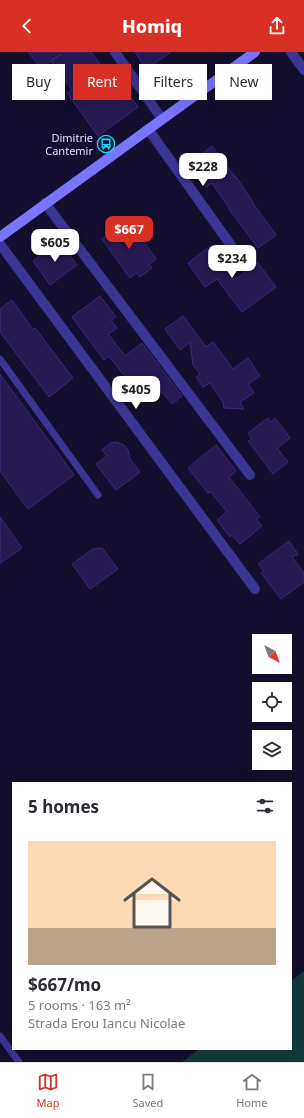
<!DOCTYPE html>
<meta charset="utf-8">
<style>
body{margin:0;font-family:"Noto Sans",sans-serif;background:#f7f7f7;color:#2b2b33;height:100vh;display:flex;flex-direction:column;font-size:15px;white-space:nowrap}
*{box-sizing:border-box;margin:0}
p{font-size:13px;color:#7c7c81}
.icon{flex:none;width:22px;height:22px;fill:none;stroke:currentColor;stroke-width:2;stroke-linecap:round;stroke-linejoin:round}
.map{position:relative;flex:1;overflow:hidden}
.drawer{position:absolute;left:12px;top:730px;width:280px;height:268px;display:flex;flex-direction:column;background:#fff;border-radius:0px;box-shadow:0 4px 16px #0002}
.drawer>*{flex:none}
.top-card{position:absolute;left:12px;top:12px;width:280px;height:36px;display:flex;gap:8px}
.needle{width:26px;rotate:139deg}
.tools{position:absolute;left:252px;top:582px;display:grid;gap:8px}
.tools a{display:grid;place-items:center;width:40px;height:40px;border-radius:0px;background:#fff;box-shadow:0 4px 16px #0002;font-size:20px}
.price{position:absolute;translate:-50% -34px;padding:0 9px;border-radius:8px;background:#fff;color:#222;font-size:13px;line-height:26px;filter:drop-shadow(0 1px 2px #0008)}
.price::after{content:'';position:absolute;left:50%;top:24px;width:12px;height:9px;margin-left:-6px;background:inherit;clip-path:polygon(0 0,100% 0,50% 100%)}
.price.on{background:#d93025;color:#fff}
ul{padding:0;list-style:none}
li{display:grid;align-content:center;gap:8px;height:212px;padding:0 16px}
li+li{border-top:1px solid #e1e1e2}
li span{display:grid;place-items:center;height:124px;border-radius:0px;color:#555}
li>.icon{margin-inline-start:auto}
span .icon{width:72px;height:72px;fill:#fffc;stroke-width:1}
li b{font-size:17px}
h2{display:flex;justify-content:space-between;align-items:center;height:48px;padding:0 16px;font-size:17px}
.chip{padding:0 14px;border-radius:0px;background:#fff;box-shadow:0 4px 16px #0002;font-size:14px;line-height:36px}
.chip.on{background:#d93025;color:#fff}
header{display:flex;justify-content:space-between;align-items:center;height:52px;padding:0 16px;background:#d93025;color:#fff;font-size:18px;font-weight:800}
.dock{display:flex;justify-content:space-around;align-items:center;height:56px;border-top:1px solid #e1e1e2;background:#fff;font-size:11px;color:#7c7c81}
.dock a{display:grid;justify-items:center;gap:2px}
.dock .on{color:#d93025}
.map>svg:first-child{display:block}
</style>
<header><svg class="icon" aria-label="back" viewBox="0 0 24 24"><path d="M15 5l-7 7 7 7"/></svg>Homiq<svg class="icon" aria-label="share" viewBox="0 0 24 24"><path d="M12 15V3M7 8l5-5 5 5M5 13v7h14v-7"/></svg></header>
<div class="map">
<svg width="304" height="1010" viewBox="0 0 304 1010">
<rect width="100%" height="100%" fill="#150f2f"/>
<path fill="#113a3a" d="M304,919V1010H182L199,997H291V929Z"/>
<path fill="#261952" stroke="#3c2881" d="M28,0H91L103,16L107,12L138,55L98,84L67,41L72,38L51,9L61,2L41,16Z
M135,0H171L146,17Z
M212,94L235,125H236L253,150H252L276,183L258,196L229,157V156L212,131L206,135L189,112Z
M128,168L156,207L149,212L152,216L140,225L137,221L130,226L102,187L110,182L108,180L119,172L121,174Z
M59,189L77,213L50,233L33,209Z
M212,193L236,227L258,211L276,235L242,260L217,227L205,235L188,211Z
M100,244L116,265L111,268L117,276L108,282L125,304L142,291L182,344L172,352L156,333L141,345L109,304L104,308L72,265Z
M12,248L29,272L33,278L35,276L73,326L49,345L0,280V257Z
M183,264L206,295L213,290L233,317L248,306L260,324L248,332L254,341L240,350L244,357L224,356L223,350L210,331L203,335L196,325L200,322L193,313L190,290L180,298L165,277Z
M0,322L74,423L28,457L0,419Z
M268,366L271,370L275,366L290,386L277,396L288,410L273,422L248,389L252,387L248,381Z
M116,390L124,393L128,398L130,407L140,420L116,438L96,412L107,404L102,398L111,391Z
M216,393L236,419L229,425L260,465L256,467L262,474L240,492L232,483L230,485L217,468L227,460L211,440L208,441L188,416Z
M0,465L22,496L0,511Z
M289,489L298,502L292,505L304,521V530L281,547L261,521L264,519L258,512Z
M102,496L118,517L90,537L72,512L93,497Z"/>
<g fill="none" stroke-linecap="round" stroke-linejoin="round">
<path stroke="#3b3593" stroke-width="7" d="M0,307L98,443
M0,984L19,1010"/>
<path stroke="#3b3593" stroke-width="10" d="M115,0L162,67
M291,0L304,18
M148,77L240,206
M45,151L250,423
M0,192L255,537"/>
<path stroke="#7b74ff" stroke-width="10" d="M0,185L255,0"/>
</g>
<defs>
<symbol id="bus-ring" viewBox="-11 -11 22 22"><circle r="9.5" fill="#150f2f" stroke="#09e0ff" stroke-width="1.5"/><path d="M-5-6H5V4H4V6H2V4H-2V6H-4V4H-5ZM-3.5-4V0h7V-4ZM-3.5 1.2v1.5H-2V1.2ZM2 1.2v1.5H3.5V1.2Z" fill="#09e0ff"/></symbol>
</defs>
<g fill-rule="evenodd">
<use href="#bus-ring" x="96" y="82" width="20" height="20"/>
</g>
<g text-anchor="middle" stroke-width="4" stroke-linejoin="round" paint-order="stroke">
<g font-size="11" fill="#e2ddff" stroke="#150f2f" text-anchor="end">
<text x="93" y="90">Dimitrie<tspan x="93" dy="13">Cantemir</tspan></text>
</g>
</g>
</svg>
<div class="tools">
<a><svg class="needle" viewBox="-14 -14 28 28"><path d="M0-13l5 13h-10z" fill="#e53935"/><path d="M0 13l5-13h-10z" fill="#7c7c81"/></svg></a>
<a><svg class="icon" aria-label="locate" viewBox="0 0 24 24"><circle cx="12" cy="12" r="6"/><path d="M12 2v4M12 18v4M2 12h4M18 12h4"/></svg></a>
<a><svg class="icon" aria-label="layers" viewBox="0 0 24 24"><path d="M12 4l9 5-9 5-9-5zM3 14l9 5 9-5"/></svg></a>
</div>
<b class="price" style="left:203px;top:135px">$228</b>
<b class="price on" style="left:129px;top:198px">$667</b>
<b class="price" style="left:55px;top:211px">$605</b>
<b class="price" style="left:232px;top:227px">$234</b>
<b class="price" style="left:136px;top:358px">$405</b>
<div class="top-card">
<a class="chip">Buy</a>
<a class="chip on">Rent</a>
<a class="chip">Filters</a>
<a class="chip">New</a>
</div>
<section class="drawer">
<h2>5 homes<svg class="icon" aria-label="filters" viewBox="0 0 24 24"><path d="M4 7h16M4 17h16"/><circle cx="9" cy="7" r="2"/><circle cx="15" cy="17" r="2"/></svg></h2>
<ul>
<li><span style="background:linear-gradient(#ffd9b3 70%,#b9a48a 0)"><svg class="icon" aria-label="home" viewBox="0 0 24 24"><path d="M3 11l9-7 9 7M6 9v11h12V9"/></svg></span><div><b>$667/mo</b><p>5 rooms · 163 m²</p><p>Strada Erou Iancu Nicolae</p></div></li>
</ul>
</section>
</div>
<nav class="dock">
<a class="on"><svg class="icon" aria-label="map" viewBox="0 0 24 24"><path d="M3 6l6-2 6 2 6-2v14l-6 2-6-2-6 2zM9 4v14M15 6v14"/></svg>Map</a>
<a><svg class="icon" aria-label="saved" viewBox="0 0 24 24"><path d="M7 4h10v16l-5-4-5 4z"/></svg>Saved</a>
<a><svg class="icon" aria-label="home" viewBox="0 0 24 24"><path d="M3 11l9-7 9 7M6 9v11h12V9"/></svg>Home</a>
</nav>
